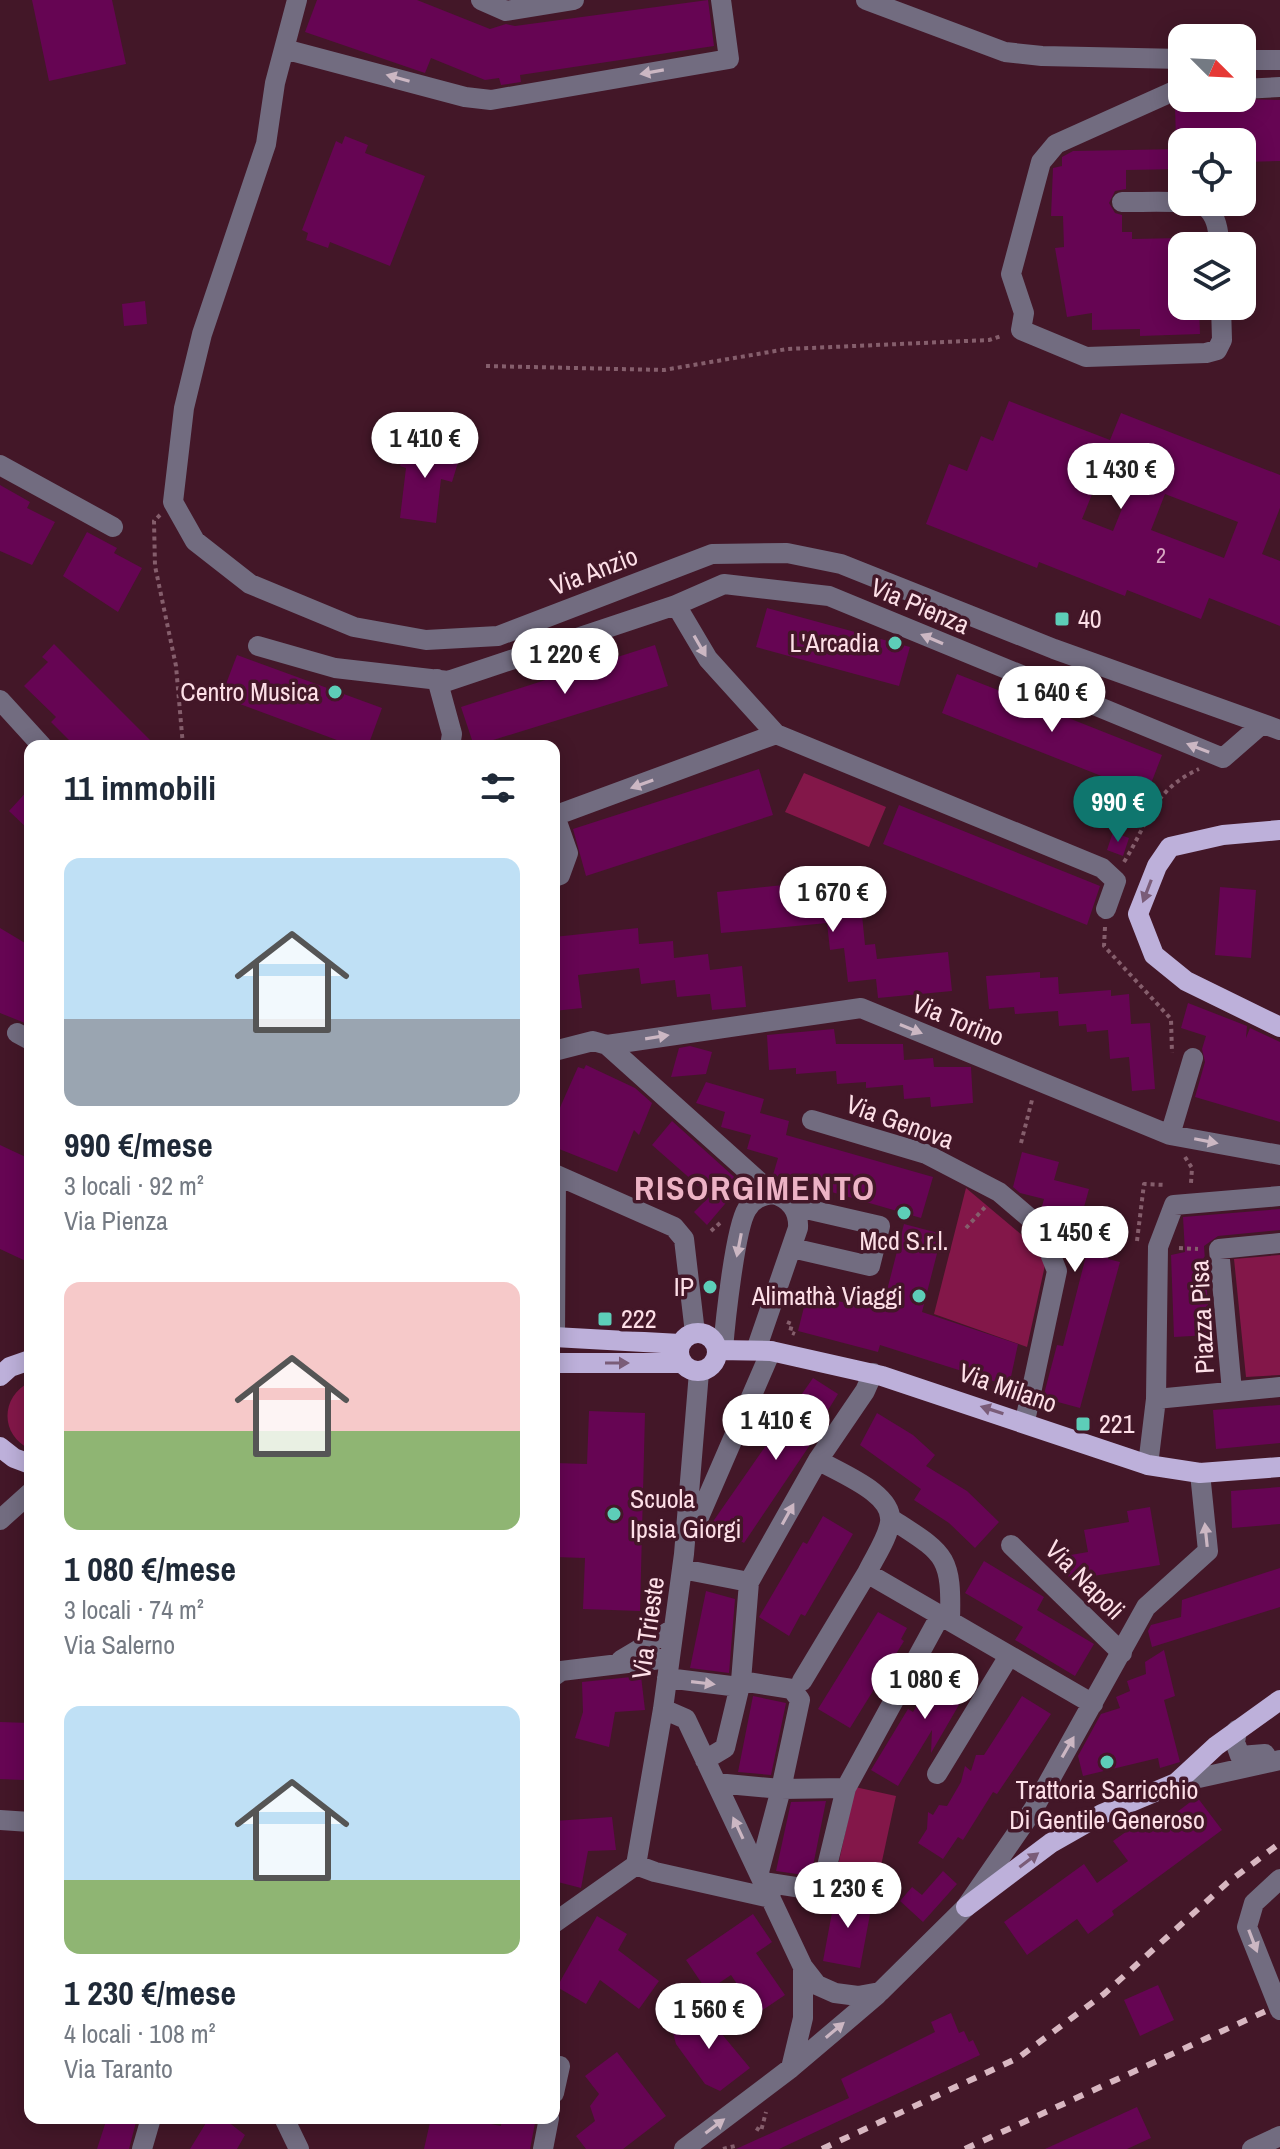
<!DOCTYPE html>
<html lang="it">
<meta charset="utf-8">
<style>
body{margin:0;font-family:"Archivo Narrow",sans-serif;background:#f6f6f7;color:#1f2937;height:100vh;display:flex;flex-direction:column;font-size:30px;white-space:nowrap}
*{box-sizing:border-box;margin:0}
p{font-size:26px;color:#747a83}
.icon{flex:none;width:44px;height:44px;fill:none;stroke:currentColor;stroke-width:2;stroke-linecap:round;stroke-linejoin:round}
.map{position:relative;flex:1;overflow:hidden}
.details{position:absolute;left:24px;top:740px;width:536px;height:1384px;display:flex;flex-direction:column;background:#fff;border-radius:16px;box-shadow:0 4px 20px #0003}
.details>*{flex:none}
.needle{width:52px;rotate:114deg}
.controls{position:absolute;left:1168px;top:24px;display:grid;gap:16px}
.controls a{display:grid;place-items:center;width:88px;height:88px;border-radius:16px;background:#fff;box-shadow:0 4px 20px #0003;font-size:40px}
.price{position:absolute;translate:-50% -68px;padding:0 18px;border-radius:28px;background:#fff;color:#222;font-size:26px;line-height:52px;filter:drop-shadow(0 2px 4px #0008)}
.price::after{content:'';position:absolute;left:50%;top:48px;width:24px;height:18px;margin-left:-12px;background:inherit;clip-path:polygon(0 0,100% 0,50% 100%)}
.price.active{background:#0f766e;color:#fff}
ul{padding:0;list-style:none}
li{display:grid;align-content:center;gap:16px;height:424px;padding:0 40px}
li span{display:grid;place-items:center;height:248px;border-radius:16px;color:#555}
li>.icon{margin-inline-start:auto}
span .icon{width:144px;height:144px;fill:#fffc;stroke-width:1}
li b{font-size:34px}
h2{display:flex;justify-content:space-between;align-items:center;height:96px;padding:0 40px;font-size:34px}
.map>svg:first-child{display:block}
</style>
<div class="map">
<svg width="1280" height="2149" viewBox="0 0 1280 2149">
<rect width="100%" height="100%" fill="#431728"/>
<path fill="#831749" d="M804,773L886,807L869,847L785,812Z
M966,1188L1047,1256L1027,1347L934,1314Z
M1280,1255V1375L1246,1377L1234,1259Z
M30,1382V1449C0,1435 0,1397 30,1382Z
M855,1787L896,1796L879,1875L838,1866Z"/>
<path fill="#660553" fill-rule="evenodd" d="M32,0H112L126,64L49,81Z
M317,0H417L490,29L506,24L515,26L708,0L714,46L520,75L521,82L501,85L499,78L485,80L431,58L425,73L419,71L305,32Z
M1192,98L1280,100V161L1242,162V142H1176L1175,105Z
M345,136L368,145L365,153L425,176L390,266L330,242L328,248L306,240L308,233L302,230L336,141L342,144Z
M1182,149V169L1126,170V189L1115,191L1109,203L1115,213L1122,215V232H1132V239L1182,238V306H1199L1200,334L1140,336V329L1092,330V313L1067,317L1055,248L1064,247L1063,216H1051L1053,168L1062,166V157L1073,151Z
M145,301L147,324L124,326L122,304Z
M1009,401L1110,440L1121,413L1280,475V508L1262,554L1280,561V626L1209,598L1201,619L1127,590L1125,596L1039,562L1037,568L926,524L949,464L967,471L981,436L993,441ZM1101,472L1132,484L1113,531L1082,519ZM1165,494L1238,522L1224,558L1151,530Z
M408,440L460,456L452,482L441,479L436,523L400,518L406,468L400,466Z
M0,485L30,502L27,508L55,522L32,565L0,551Z
M87,532L117,548L114,553L142,568L118,612L63,576Z
M767,608L910,647L899,686L756,647Z
M54,644L156,746H75L51,722L56,717L24,686L48,662L42,657Z
M655,645L668,686L474,746L461,707Z
M237,655L382,708L368,746H353L221,697Z
M957,674L1162,755L1147,794L942,713Z
M759,769L773,815L586,876L573,829Z
M30,788V831L9,811Z
M899,805L1100,886L1087,925L883,844Z
M1113,832L1129,838L1123,856L1107,850Z
M840,879L844,917L862,915L865,945L875,944L877,959L948,952L952,991L878,998L876,979L848,982L844,948L830,950L827,923L721,933L717,892Z
M1220,887L1256,890L1251,958L1215,955Z
M0,928L30,946V1025L0,1013Z
M638,928L639,944L673,941L674,958L708,954L710,970L742,966L746,1007L712,1010L710,994L677,997L675,980L641,984L639,968L578,975L582,1008L554,1011V937Z
M1040,972V978L1058,977L1059,994L1111,990V996L1129,994L1131,1024L1150,1023L1155,1089L1132,1091L1129,1057L1110,1059L1108,1030L1087,1032L1086,1024L1059,1026L1058,1011L1015,1014L1014,1007L989,1009L986,976Z
M1188,1003L1247,1026L1246,1038L1250,1028L1280,1042V1122L1195,1097L1205,1062L1202,1049L1206,1036L1181,1028Z
M834,1029L836,1044H903L904,1060L933,1058L934,1067H971L973,1103L931,1107L930,1097L904,1099L903,1085L866,1088V1082L837,1084L836,1071L796,1074V1068L769,1070L767,1035Z
M690,1046L712,1052L706,1074L671,1077L679,1048Z
M586,1065L635,1088L652,1103L639,1135L634,1130L617,1172L554,1147V1111L558,1112L578,1067L584,1069Z
M706,1082L764,1099L760,1113L789,1121L786,1135L933,1177L921,1218L773,1175L778,1158L747,1149L751,1135L721,1127L725,1112L696,1103Z
M672,1121L742,1184L707,1225L694,1212L710,1196L652,1145Z
M0,1145L30,1159V1263L0,1249Z
M1022,1152L1059,1162L1054,1180L1089,1189L1084,1207L1119,1216L1108,1259L1120,1262L1080,1408L1043,1398L1057,1345L1063,1346L1088,1248L1071,1244L1076,1225L1049,1218L1041,1210L1044,1199L1020,1193L1013,1187Z
M1280,1209V1230L1218,1236L1204,1246L1210,1335L1174,1337L1171,1255L1185,1252L1183,1217Z
M904,1224L942,1234L922,1312L1018,1344L1009,1386L880,1345L878,1352L798,1331L807,1295L882,1310Z
M813,1378L838,1394L825,1415L828,1418L744,1543L712,1523Z
M1280,1405V1443L1216,1449L1213,1410Z
M589,1411L645,1413L640,1611L583,1609L585,1558L554,1557L555,1463L587,1464Z
M877,1413L913,1435L935,1455L926,1466L967,1491L999,1522L975,1548L949,1523L914,1500L921,1489L860,1445Z
M1280,1487V1524L1232,1528L1231,1491Z
M1150,1507L1160,1565L1069,1580L1065,1556L1088,1552L1084,1530L1129,1522L1127,1511Z
M823,1516L853,1534L805,1616L801,1614L789,1636L759,1617L803,1542L807,1544Z
M984,1561L1044,1597L1037,1610L1094,1644L1075,1676L1015,1640L1023,1627L965,1593Z
M1280,1568V1607L1152,1647L1148,1631L1151,1625L1181,1617L1182,1600Z
M706,1591L735,1599L729,1673L690,1668Z
M878,1612L907,1628L901,1639L904,1641L850,1728L818,1709Z
M1164,1650L1175,1696L1164,1700L1180,1762L1160,1768L1158,1758L1083,1776L1078,1756L1101,1714L1120,1708L1116,1697L1130,1691L1127,1681L1146,1674L1145,1662Z
M953,1657L978,1672L931,1753L932,1730L898,1786L871,1770L908,1709L913,1712L932,1680L937,1683Z
M641,1676L645,1710L615,1712L609,1747L575,1738L583,1712L582,1682Z
M753,1696L786,1703L771,1775L738,1772Z
M1022,1696L1051,1714L997,1794L993,1792L963,1840L958,1837L943,1859L918,1843L927,1829L928,1812L933,1815L939,1805L947,1806L961,1782L965,1766L971,1771L976,1755H984Z
M0,1722L30,1723V1775L25,1774L24,1780L0,1779Z
M1197,1797L1222,1830L1112,1911L1114,1915L1088,1934L1077,1919L1027,1955L1004,1922L1084,1864L1097,1883L1128,1861L1113,1841L1140,1822L1149,1833Z
M826,1801L811,1876L776,1871L791,1802Z
M612,1817L616,1850L588,1851L581,1888L554,1881V1821Z
M943,1871L957,1884L923,1922L900,1901L912,1887L922,1895Z
M836,1891L873,1898L860,1968L823,1961Z
M753,1914L772,1942L756,1953L785,1995L757,2014L731,1975L707,1991L686,1960Z
M597,1916L627,1934L618,1950L659,1981L639,2009L600,1980L586,2004L557,1987Z
M1158,1985L1174,2020L1140,2036L1124,2000Z
M696,2010L711,2021L750,2068L720,2091L705,2084L676,2044L672,2029Z
M951,2013L959,2033L964,2031L969,2042L973,2040L980,2055L779,2149H736L849,2098L841,2079L935,2032L931,2022Z
M617,2052L666,2116L623,2149H586L576,2136L595,2121L590,2106L599,2094L585,2076Z
M1137,2107L1151,2138L1127,2149H1045Z
M107,2118H137L129,2149H97Z
M209,2118H223L245,2135L237,2149H190Z
M431,2118H460L501,2126L502,2118H536L530,2149H424Z"/>
<g fill="none" stroke-linecap="round" stroke-linejoin="round">
<path stroke="#855e6c" stroke-width="4" stroke-dasharray="4 4" stroke-linecap="butt" d="M486,366L664,370L787,349L989,340L1001,336
M160,515L154,521L155,566L176,666L183,746
M1124,862C1148,824 1152,790 1199,769
M1105,927L1104,946L1171,1019L1172,1053
M1021,1143L1032,1100
M1185,1157L1192,1168L1191,1183
M966,1228L986,1206
M711,1231L720,1223
M1137,1241L1144,1184L1166,1185
M1179,1248L1198,1249
M787,1322L792,1324L790,1332L795,1334
M756,2128L761,2131L766,2112
M723,2149L735,2146L737,2149"/>
<path stroke="#726c80" stroke-width="20" d="M297,0L275,83L266,144L202,334L184,408L173,502L195,541L250,584L354,627L426,640L498,636L712,554L787,553L841,564L1054,649L1280,730
M481,0L506,11L574,0
M866,0L1005,52L1042,56L1182,59
M284,49L465,97L491,100L729,59L721,0
M1242,60H1280
M1242,89L1280,87
M1182,90L1174,91L1056,144L1041,162L1011,274L1024,313L1021,330L1086,357L1206,353L1217,350L1222,340L1221,306
M1122,202C1140,203 1198,198 1209,210C1217,219 1219,235 1219,246
M0,465L113,527
M258,646L335,668L448,681L676,605
M437,679L452,734L450,746
M0,700L42,746
M776,734L1102,868L1116,881L1106,909
M554,816L776,734L708,659L676,605L724,584L829,596L1223,758L1262,724
M554,877L560,875L568,853L555,816
M17,1033L30,1040
M607,1045L773,1194
M554,1051L593,1041L607,1045L861,1008L1170,1135L1280,1155
M812,1120L926,1154L999,1192L1039,1226L1057,1271L1025,1421
M1170,1135L1193,1058
M554,1174L674,1227L684,1239L695,1333
M792,1248L870,1266L880,1226L793,1206
M555,1337L556,1175
M723,1350C725,1324 735,1228 747,1209C753,1199 761,1196 773,1194C790,1199 799,1210 798,1228L756,1350
M1232,1391L1219,1249L1280,1243
M1156,1399L1280,1387
M818,1460C839,1473 894,1493 890,1522C888,1538 874,1558 867,1573L1093,1704
M1148,1465L1156,1399L1158,1247L1174,1205L1280,1196
M890,1518C945,1554 952,1554 950,1621
M0,1520L30,1493
M693,1531L771,1351
M1011,1545L1122,1653
M682,1569L749,1582
M621,1660L673,1629
M554,1676L561,1671L669,1658
M667,1678L739,1687
M741,1681L749,1582L818,1460L865,1391L873,1373
M802,1681L867,1573
M663,1709L686,1719L803,1967L817,1985L835,1993L858,1996L880,1992L966,1907L1033,1810L1146,1607L1208,1551L1200,1473
M1237,1730L1235,1742L1240,1756L1265,1754
M705,1760L725,1748L741,1681L792,1689L800,1700L781,1789L846,1788
M937,1774L1009,1656
M716,1783L781,1789L759,1872
M1176,1783L1280,1760
M0,1820L30,1822
M636,1865L663,1709L684,1554L699,1372
M636,1865L655,1872L771,1898
M1280,1879L1254,1903L1247,1927L1280,2010
M763,1882L821,1891L846,1788L940,1616
M554,1923L636,1865
M791,2068L803,2018V1967
M554,2093L560,2066
M284,2118L299,2149
M142,2149L151,2118
M543,2149L549,2118
M684,2149L791,2068L877,1995
M1252,2149L1280,2136"/>
<path stroke="#bdb0da" stroke-width="20" d="M1280,830L1223,835L1170,847L1157,866L1138,914L1154,955L1186,981L1280,1027
M679 1352a19 19 0 1 1 38 0a19 19 0 1 1-38 0Z
M554,1337L680,1344
M717,1350L771,1351L882,1376L1148,1465L1200,1473L1280,1467
M554,1363H681
M0,1376L10,1367L30,1360
M0,1447L14,1458L30,1464
M966,1907L1051,1843L1102,1814L1176,1783L1216,1746L1280,1700"/>
<path stroke="#d8b7c1" stroke-width="6" stroke-dasharray="10 10" stroke-linecap="butt" d="M822,2149L1018,2058L1104,1994L1227,1883L1280,1843
M965,2149L1266,2011"/>
</g>
<defs><path id="oneway-solid" d="M-6-.8H1V-3.2L6.5 0L1 3.2V.8H-6Z" transform="scale(2)"/></defs>
<g fill="#ccb7c3">
<use href="#oneway-solid" transform="translate(652 72) rotate(170)"/>
<use href="#oneway-solid" transform="translate(398 78) rotate(-164)"/>
<use href="#oneway-solid" transform="translate(932 639) rotate(-157)"/>
<use href="#oneway-solid" transform="translate(700 646) rotate(60)"/>
<use href="#oneway-solid" transform="translate(1198 748) rotate(-159)"/>
<use href="#oneway-solid" transform="translate(642 784) rotate(160)"/>
<use href="#oneway-solid" transform="translate(911 1029) rotate(22)"/>
<use href="#oneway-solid" transform="translate(657 1037) rotate(-9)"/>
<use href="#oneway-solid" transform="translate(1206 1141) rotate(11)"/>
<use href="#oneway-solid" transform="translate(739 1245) rotate(101)"/>
<use href="#oneway-solid" transform="translate(788 1514) rotate(-61)"/>
<use href="#oneway-solid" transform="translate(1206 1535) rotate(-96)"/>
<use href="#oneway-solid" transform="translate(703 1683) rotate(7)"/>
<use href="#oneway-solid" transform="translate(1068 1747) rotate(-60)"/>
<use href="#oneway-solid" transform="translate(738 1828) rotate(-115)"/>
<use href="#oneway-solid" transform="translate(1253 1941) rotate(69)"/>
<use href="#oneway-solid" transform="translate(835 2030) rotate(-40)"/>
<use href="#oneway-solid" transform="translate(715 2126) rotate(-37)"/>
</g>
<g fill="#7a5c78">
<use href="#oneway-solid" transform="translate(1147 891) rotate(111)"/>
<use href="#oneway-solid" transform="translate(617 1363)"/>
<use href="#oneway-solid" transform="translate(992 1410) rotate(-162)"/>
<use href="#oneway-solid" transform="translate(1029 1860) rotate(-37)"/>
</g>
<g fill="#5dceb8" stroke="#431728" stroke-width="3">
<rect x="1054" y="611" width="16" height="16" rx="4"/>
<circle cx="895" cy="643" r="8"/>
<circle cx="335" cy="692" r="8"/>
<circle cx="904" cy="1213" r="8"/>
<circle cx="710" cy="1287" r="8"/>
<circle cx="919" cy="1296" r="8"/>
<rect x="597" y="1311" width="16" height="16" rx="4"/>
<rect x="1075" y="1416" width="16" height="16" rx="4"/>
<circle cx="614" cy="1514" r="8"/>
<circle cx="1107" cy="1762" r="8"/>
</g>
<g text-anchor="middle" stroke-width="7" stroke-linejoin="round" paint-order="stroke">
<g font-size="22" fill="#d7a8c2">
<text x="1161" y="563">2</text>
</g>
<g font-size="26" fill="#fddfe7" stroke="#431728">
<text transform="translate(594 571) rotate(-21)" y="9">Via Anzio</text>
<text transform="translate(920 606) rotate(23)" y="9">Via Pienza</text>
<text transform="translate(958 1020) rotate(22)" y="9">Via Torino</text>
<text transform="translate(900 1122) rotate(20)" y="9">Via Genova</text>
<text transform="translate(1202 1317) rotate(-93)" y="9">Piazza Pisa</text>
<text transform="translate(1008 1388) rotate(19)" y="9">Via Milano</text>
<text transform="translate(1085 1580) rotate(45)" y="9">Via Napoli</text>
<text transform="translate(648 1628) rotate(-82)" y="9">Via Trieste</text>
</g>
<g font-size="26" fill="#fddfe7" stroke="#431728" text-anchor="start">
<text x="1078" y="628">40</text>
<text x="879" y="652" text-anchor="end">L'Arcadia</text>
<text x="319" y="701" text-anchor="end">Centro Musica</text>
<text x="904" y="1250" text-anchor="middle">Mcd S.r.l.</text>
<text x="694" y="1296" text-anchor="end">IP</text>
<text x="903" y="1305" text-anchor="end">Alimathà Viaggi</text>
<text x="621" y="1328">222</text>
<text x="1099" y="1433">221</text>
<text x="630" y="1508">Scuola<tspan x="630" dy="30">Ipsia Giorgi</tspan></text>
<text x="1107" y="1799" text-anchor="middle">Trattoria Sarricchio<tspan x="1107" dy="30">Di Gentile Generoso</tspan></text>
</g>
<g font-size="34" font-weight="bold" letter-spacing="2" fill="#edb3c5" stroke="#431728">
<text x="755" y="1200">RISORGIMENTO</text>
</g>
</g>
</svg>
<div class="controls">
<a><svg class="needle" viewBox="-14 -14 28 28"><path d="M0-13l5 13h-10z" fill="#e53935"/><path d="M0 13l5-13h-10z" fill="#747a83"/></svg></a>
<a><svg class="icon" aria-label="locate" viewBox="0 0 24 24"><circle cx="12" cy="12" r="6"/><path d="M12 2v4M12 18v4M2 12h4M18 12h4"/></svg></a>
<a><svg class="icon" aria-label="layers" viewBox="0 0 24 24"><path d="M12 4l9 5-9 5-9-5zM3 14l9 5 9-5"/></svg></a>
</div>
<b class="price" style="left:425px;top:480px">1 410 €</b>
<b class="price" style="left:1121px;top:511px">1 430 €</b>
<b class="price" style="left:565px;top:696px">1 220 €</b>
<b class="price" style="left:1052px;top:734px">1 640 €</b>
<b class="price active" style="left:1118px;top:844px">990 €</b>
<b class="price" style="left:833px;top:934px">1 670 €</b>
<b class="price" style="left:1075px;top:1274px">1 450 €</b>
<b class="price" style="left:776px;top:1462px">1 410 €</b>
<b class="price" style="left:925px;top:1721px">1 080 €</b>
<b class="price" style="left:848px;top:1930px">1 230 €</b>
<b class="price" style="left:709px;top:2051px">1 560 €</b>
<section class="details">
<h2>11 immobili<svg class="icon" aria-label="filters" viewBox="0 0 24 24"><path d="M4 7h16M4 17h16"/><circle cx="9" cy="7" r="2"/><circle cx="15" cy="17" r="2"/></svg></h2>
<ul>
<li><span style="background:linear-gradient(#bfe0f5 65%,#9aa5b1 0)"><svg class="icon" aria-label="home" viewBox="0 0 24 24"><path d="M3 11l9-7 9 7M6 9v11h12V9"/></svg></span><div><b>990 €/mese</b><p>3 locali · 92 m²</p><p>Via Pienza</p></div></li>
<li><span style="background:linear-gradient(#f6c9c9 60%,#8fb573 0)"><svg class="icon" aria-label="home" viewBox="0 0 24 24"><path d="M3 11l9-7 9 7M6 9v11h12V9"/></svg></span><div><b>1 080 €/mese</b><p>3 locali · 74 m²</p><p>Via Salerno</p></div></li>
<li><span style="background:linear-gradient(#bfe0f5 70%,#8fb573 0)"><svg class="icon" aria-label="home" viewBox="0 0 24 24"><path d="M3 11l9-7 9 7M6 9v11h12V9"/></svg></span><div><b>1 230 €/mese</b><p>4 locali · 108 m²</p><p>Via Taranto</p></div></li>
</ul>
</section>
</div>
